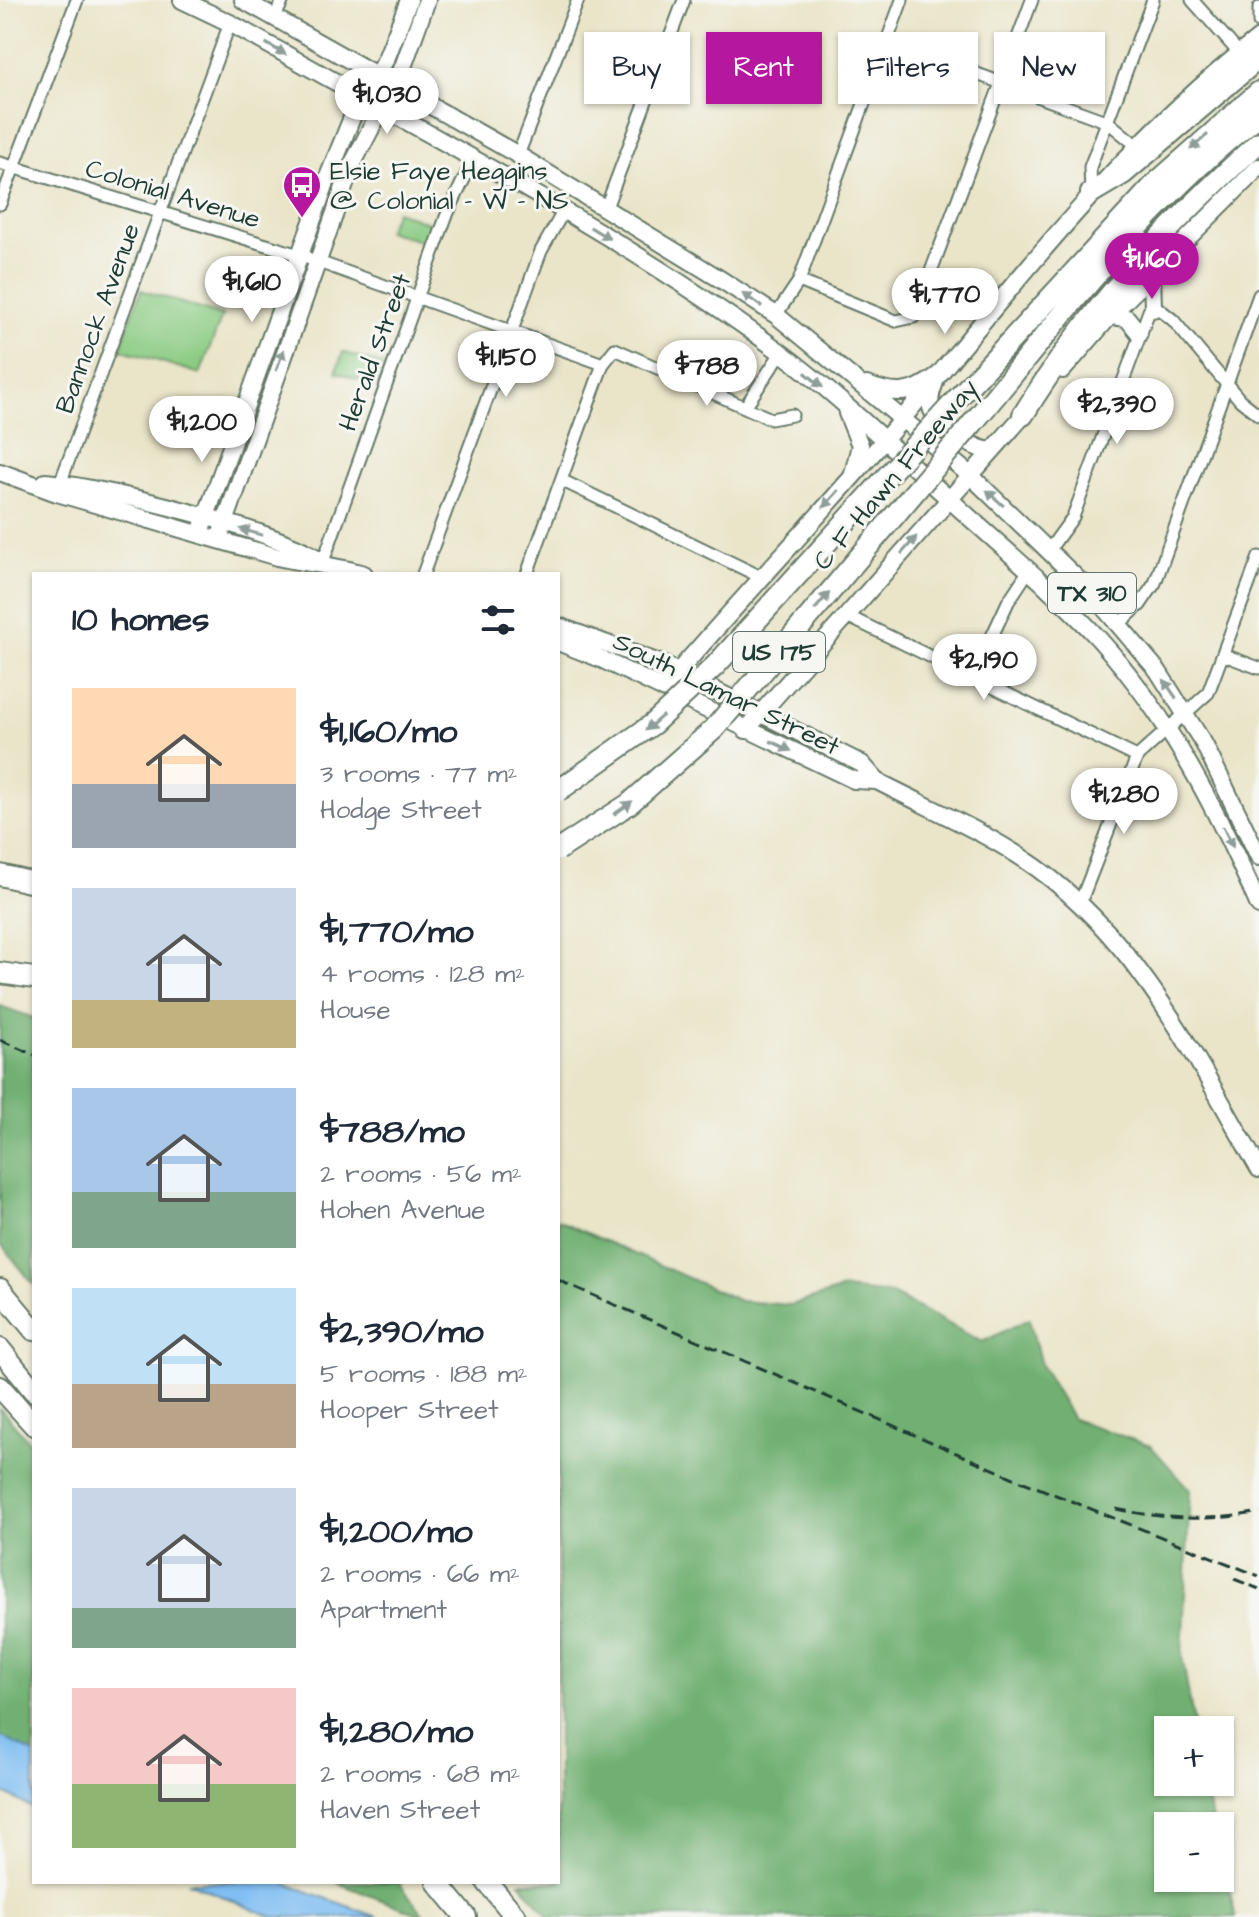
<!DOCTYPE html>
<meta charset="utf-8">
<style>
body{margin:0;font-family:"Architects Daughter",sans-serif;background:#f2f2f3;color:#1f2937;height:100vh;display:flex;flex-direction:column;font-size:30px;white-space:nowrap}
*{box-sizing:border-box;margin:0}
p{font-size:26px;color:#747a83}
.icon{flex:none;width:44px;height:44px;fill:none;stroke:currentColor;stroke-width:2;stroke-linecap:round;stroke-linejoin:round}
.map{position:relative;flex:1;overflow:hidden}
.side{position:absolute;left:32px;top:572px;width:528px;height:1312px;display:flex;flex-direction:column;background:#fff;border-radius:0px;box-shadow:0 2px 6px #0004}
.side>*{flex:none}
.top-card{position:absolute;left:584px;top:32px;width:554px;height:72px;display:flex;gap:16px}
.controls{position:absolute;left:1154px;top:1716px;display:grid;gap:16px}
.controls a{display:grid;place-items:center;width:80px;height:80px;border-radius:0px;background:#fff;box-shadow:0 2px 6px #0004;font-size:40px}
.price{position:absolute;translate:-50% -68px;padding:0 18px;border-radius:28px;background:#fff;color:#222;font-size:26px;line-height:52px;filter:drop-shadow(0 2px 4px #0008)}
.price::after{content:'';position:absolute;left:50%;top:48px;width:24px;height:18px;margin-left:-12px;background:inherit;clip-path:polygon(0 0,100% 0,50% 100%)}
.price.on{background:#b5179e;color:#fff}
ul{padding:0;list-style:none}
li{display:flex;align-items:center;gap:24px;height:200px;padding:0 40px}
li span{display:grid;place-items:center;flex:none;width:224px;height:160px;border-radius:0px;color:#555}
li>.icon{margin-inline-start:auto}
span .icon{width:96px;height:96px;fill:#fffc;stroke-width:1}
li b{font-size:34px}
h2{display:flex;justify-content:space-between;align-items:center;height:96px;padding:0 40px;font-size:34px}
.chip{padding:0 28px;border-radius:0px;background:#fff;box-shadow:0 2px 6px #0004;font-size:28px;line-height:72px}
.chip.on{background:#b5179e;color:#fff}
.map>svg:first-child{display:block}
</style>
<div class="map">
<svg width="1259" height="1917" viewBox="0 0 1259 1917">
<rect width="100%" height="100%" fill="#f6f6f2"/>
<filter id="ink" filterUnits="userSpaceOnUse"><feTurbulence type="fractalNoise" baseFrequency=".0125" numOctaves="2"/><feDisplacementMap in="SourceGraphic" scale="16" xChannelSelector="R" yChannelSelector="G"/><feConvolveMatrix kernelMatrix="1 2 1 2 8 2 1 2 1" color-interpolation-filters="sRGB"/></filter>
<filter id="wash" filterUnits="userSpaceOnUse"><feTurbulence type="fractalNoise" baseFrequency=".006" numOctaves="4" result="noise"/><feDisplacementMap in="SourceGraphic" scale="32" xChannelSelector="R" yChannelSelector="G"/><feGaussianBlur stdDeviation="1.8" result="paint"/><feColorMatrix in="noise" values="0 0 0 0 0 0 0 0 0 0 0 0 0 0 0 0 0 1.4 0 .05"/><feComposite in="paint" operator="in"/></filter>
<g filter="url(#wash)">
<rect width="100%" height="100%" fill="#eae5c9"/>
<path fill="#8ccc84" stroke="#56845c" stroke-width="2" d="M396,211L434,225L430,244L387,231Z
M141,290L222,316L200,374L120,349Z
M343,352L385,366L378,386L336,372Z"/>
<path fill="#71b072" stroke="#487653" stroke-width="2" d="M0,1006L34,1018V1285L0,1243Z
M558,1220L740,1301L791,1305L843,1289L892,1294L982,1342L1029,1319L1041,1365L1073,1419L1151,1446L1190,1490L1182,1656L1195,1730H1168V1782H1205L1213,1826H1168V1878H1220V1854L1236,1917H549L520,1882H558Z
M0,1408L34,1447V1753L0,1737Z
M335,1882H398L426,1917Z"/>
<path fill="#80bef3" stroke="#507e94" stroke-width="2" d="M0,1736L34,1753V1809L0,1791Z
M188,1882H281L378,1917H272Z"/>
</g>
<g filter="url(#ink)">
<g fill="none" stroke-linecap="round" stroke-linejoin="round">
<defs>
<path id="minor" d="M1192,0L1239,53
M1259,8V23
M275,17L283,0
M887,41L1108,122L1136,145
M518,155L578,0
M0,163L299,255L603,364
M1091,193L1090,167L1153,0
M0,204L77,0
M605,210L684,0
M799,281L896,321L914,317L1032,0
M776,315L799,281L902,0
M745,407L781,353
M561,480L761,577
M58,489L230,23
M1049,550L1073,517L1149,311L1159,309L1173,320L1240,400L1259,415
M323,562L446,217L473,160
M423,574L541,251L563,212
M527,574L603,364L615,349L771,419L792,415
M847,616L1137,757
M1120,623L1140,605L1155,583L1259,295
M1224,655L1259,668
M973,677L1008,602L1029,570
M1080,903L1137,757L1208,693L1259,557"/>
<path id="secondary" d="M1152,273L1153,309
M1110,316L1127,318L1139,333
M1063,370L1110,316L1259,167
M935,382C932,390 929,398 931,407C935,425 974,450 992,451
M0,472L57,493L277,557C307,564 335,565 364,574
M45,482C99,486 282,531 323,562
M200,533L328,177L353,115L386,59L409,0
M219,539L352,165L403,67L427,0
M558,626L662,664L862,764L877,781L854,780L601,659L558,642
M663,689C743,596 829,507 908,412C1018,280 1122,144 1259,38
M746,730L1029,409
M877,781C931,809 988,833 1037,868C1141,943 1197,1061 1259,1169"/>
<path id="primary" d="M182,0L230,23C415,128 608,225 779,351C838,395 892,448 947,497C998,544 1052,588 1099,639C1170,718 1217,810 1259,906
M243,0L518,155L720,279L776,315L970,475L1088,589L1158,671L1204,744L1259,857
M867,385C896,396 912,395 937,376
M847,413L860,445L853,474"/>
<path id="motorway" d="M1091,193L1123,174L1259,58
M956,400L1156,183L1259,92
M1023,415C1087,310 1169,224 1259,142
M972,424C1062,317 1147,201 1259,115
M0,875L34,883
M0,973L34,978
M0,1289L34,1330
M0,1349L34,1391
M0,1387L34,1425
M437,1882L466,1917
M487,1882L516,1917"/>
</defs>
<use href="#minor" stroke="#667868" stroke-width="15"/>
<use href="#secondary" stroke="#667868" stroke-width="20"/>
<use href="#primary" stroke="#667868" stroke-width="20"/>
<use href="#motorway" stroke="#667868" stroke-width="24"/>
<use href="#minor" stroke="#fff" stroke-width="11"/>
<use href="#secondary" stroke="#fff" stroke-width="16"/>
<use href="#primary" stroke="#fff" stroke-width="16"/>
<use href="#motorway" stroke="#fff" stroke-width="20"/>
<path stroke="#1f3d34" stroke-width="3" stroke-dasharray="12 6" stroke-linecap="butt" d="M0,1040L34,1055
M558,1280L1021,1481L1259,1576
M1116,1509C1164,1519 1211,1522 1259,1512
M1234,1579L1259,1589"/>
<defs>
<path id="motorway-bridge" d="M558,791L653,724L716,665L956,400
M558,850L629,804L714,729L972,424"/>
</defs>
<use href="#motorway-bridge" stroke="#667868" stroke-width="24" stroke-linecap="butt"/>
<use href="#motorway-bridge" stroke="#fff" stroke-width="20"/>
</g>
<defs><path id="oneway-solid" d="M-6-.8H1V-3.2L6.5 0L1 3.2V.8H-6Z" transform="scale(2)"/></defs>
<g fill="#8f9e9a">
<use href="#oneway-solid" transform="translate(276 49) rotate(30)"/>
<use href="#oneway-solid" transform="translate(1199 142) rotate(139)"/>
<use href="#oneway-solid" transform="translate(600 233) rotate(31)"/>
<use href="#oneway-solid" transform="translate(752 300) rotate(-147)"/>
<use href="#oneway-solid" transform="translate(280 360) rotate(-70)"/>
<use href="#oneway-solid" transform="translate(814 380) rotate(40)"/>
<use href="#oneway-solid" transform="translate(995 498) rotate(-137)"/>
<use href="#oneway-solid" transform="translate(831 499) rotate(132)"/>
<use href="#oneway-solid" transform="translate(251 532) rotate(-164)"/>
<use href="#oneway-solid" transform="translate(909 545) rotate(-49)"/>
<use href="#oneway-solid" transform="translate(822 601) rotate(-50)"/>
<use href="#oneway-solid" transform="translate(1170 689) rotate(-124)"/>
<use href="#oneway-solid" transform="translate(654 723) rotate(139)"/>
<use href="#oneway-solid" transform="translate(781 746) rotate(25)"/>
<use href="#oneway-solid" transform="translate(623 808) rotate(-36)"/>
<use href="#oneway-solid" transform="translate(1228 837) rotate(64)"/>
</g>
</g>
<defs>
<symbol id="bus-pin" viewBox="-11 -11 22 30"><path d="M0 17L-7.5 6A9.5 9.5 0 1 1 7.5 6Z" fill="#b5179e" stroke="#f6f6f2"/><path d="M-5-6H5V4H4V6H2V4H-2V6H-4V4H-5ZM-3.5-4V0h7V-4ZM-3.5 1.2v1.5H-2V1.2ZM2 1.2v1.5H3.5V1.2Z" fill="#fff"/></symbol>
</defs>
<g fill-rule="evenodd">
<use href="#bus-pin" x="280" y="163" width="44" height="60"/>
</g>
<g text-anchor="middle" stroke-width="6" stroke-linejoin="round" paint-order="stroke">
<g fill="#f6f6f2" stroke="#60746d" stroke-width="2">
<rect x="1048" y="573" width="88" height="40" rx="6"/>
<rect x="733" y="632" width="92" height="40" rx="6"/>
</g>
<g font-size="24" font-weight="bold" fill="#1f3d34">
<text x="1092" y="601">TX 310</text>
<text x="779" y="660">US 175</text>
</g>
<g font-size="26" fill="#1f3d34" stroke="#f6f6f2" text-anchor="start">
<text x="330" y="179">Elsie Faye Heggins<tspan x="330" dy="30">@ Colonial - W - NS</tspan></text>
</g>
<g font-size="26" fill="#1f3d34" stroke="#f6f6f2">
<text transform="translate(173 193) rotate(17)" y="9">Colonial Avenue</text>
<text transform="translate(97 318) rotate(-70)" y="9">Bannock Avenue</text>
<text transform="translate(374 352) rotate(-70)" y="9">Herald Street</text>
<text transform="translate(895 474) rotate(-50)" y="9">C F Hawn Freeway</text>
<text transform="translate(727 693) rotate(26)" y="9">South Lamar Street</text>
</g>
</g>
</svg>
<div class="controls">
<a>+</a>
<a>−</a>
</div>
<b class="price" style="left:387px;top:136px">$1,030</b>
<b class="price on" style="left:1152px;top:301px">$1,160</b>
<b class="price" style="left:252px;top:324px">$1,610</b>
<b class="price" style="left:945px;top:336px">$1,770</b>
<b class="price" style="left:506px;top:399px">$1,150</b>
<b class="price" style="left:707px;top:408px">$788</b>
<b class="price" style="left:1117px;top:446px">$2,390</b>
<b class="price" style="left:202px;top:464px">$1,200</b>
<b class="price" style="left:984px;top:702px">$2,190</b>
<b class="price" style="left:1124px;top:836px">$1,280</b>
<div class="top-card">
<a class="chip">Buy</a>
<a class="chip on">Rent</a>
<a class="chip">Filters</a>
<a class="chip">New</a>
</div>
<section class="side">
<h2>10 homes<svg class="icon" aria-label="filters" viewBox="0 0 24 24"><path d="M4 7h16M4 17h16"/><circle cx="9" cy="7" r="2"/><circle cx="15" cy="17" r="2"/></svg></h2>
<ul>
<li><span style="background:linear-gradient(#ffd9b3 60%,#9aa5b1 0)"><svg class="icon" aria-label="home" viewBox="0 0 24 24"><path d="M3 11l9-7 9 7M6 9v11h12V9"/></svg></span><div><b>$1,160/mo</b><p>3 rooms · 77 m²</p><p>Hodge Street</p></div></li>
<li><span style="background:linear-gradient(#c9d6e8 70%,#c2b280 0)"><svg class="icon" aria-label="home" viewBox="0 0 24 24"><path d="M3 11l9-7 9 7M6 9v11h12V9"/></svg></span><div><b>$1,770/mo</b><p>4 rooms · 128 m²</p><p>House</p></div></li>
<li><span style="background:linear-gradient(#a9c7e8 65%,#7fa58c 0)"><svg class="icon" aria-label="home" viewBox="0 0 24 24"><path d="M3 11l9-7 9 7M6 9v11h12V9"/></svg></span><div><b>$788/mo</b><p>2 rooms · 56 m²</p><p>Hohen Avenue</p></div></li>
<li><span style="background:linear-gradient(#bfe0f5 60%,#b9a48a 0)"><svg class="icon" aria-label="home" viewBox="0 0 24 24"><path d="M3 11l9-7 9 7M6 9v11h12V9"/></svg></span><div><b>$2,390/mo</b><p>5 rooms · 188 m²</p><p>Hooper Street</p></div></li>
<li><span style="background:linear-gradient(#c9d6e8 75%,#7fa58c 0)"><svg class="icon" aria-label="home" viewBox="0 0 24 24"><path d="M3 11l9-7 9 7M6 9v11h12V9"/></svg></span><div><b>$1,200/mo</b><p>2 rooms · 66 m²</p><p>Apartment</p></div></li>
<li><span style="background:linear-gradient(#f6c9c9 60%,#8fb573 0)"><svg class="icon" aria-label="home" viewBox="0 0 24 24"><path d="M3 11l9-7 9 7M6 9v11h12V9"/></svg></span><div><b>$1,280/mo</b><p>2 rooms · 68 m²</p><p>Haven Street</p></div></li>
</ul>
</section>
</div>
